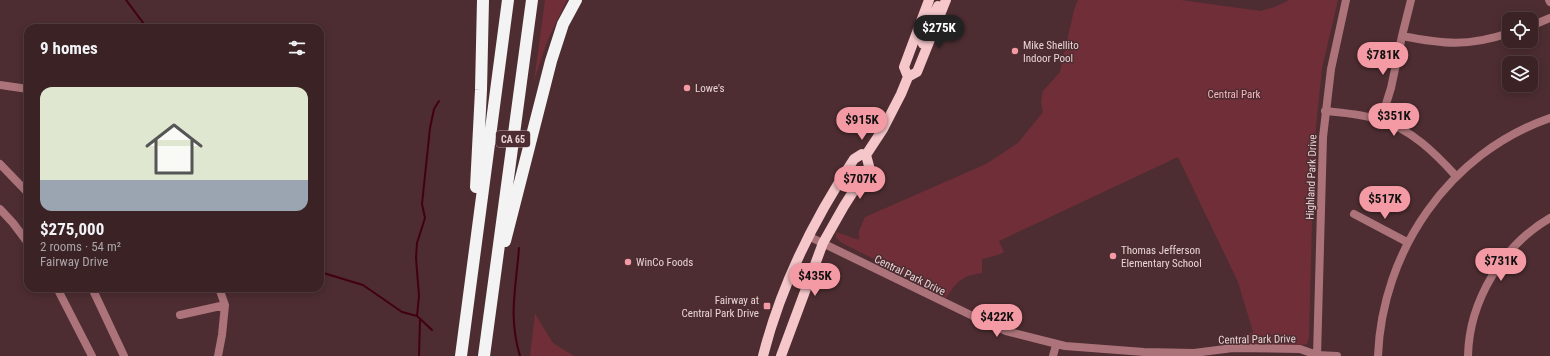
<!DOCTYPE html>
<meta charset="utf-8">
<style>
body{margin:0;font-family:"Roboto Condensed",sans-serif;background:#412a2d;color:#f1f3f6;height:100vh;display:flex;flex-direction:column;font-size:15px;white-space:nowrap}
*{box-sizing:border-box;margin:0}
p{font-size:13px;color:#aba4a7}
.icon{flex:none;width:22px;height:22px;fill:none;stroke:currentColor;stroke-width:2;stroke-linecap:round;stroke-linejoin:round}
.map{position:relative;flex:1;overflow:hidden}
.drawer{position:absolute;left:24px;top:24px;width:300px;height:268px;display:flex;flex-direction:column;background:#3a2225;border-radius:12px;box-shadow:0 2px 10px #0003,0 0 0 1px #543f42}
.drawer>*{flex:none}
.buttons{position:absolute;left:1502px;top:12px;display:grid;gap:8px}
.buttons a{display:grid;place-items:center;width:36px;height:36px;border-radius:8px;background:#3a2225;box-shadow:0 2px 10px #0003,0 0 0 1px #543f42;font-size:20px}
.price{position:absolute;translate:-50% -34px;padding:0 9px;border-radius:14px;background:#f49aa4;color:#111;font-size:13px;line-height:26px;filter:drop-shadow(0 1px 2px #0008)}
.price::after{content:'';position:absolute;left:50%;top:24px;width:12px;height:9px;margin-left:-6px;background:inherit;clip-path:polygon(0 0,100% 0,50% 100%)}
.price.on{background:#222;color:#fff}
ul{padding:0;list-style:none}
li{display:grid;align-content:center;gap:8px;height:212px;padding:0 16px}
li+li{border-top:1px solid #543f42}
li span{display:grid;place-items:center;height:124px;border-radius:12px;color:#555}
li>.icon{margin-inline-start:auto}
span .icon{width:72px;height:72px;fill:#fffc;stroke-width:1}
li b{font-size:17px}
h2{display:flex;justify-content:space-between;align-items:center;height:48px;padding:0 16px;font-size:17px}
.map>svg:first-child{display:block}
</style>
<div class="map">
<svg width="1550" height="356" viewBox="0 0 1550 356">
<rect width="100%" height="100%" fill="#4d2d31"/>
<path fill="#702e38" d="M545,0H567L548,39L534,81Z
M1078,0H1181L1260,11L1275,7L1289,0H1338L1322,68L1314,148L1309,337L1307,344L1299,345L1235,344L1241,337L1253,332L1238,282L1178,157L999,241L1004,252L998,255L982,259V273C962,276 957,281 946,298L908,276L842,243L836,238V232L859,240V231L865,217L986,164L1018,143L1043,112L1041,101L1043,91L1060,72L1074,10Z
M535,313L540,322L553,343L574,356H530Z"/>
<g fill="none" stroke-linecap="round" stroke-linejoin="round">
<path stroke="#420012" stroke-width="2" d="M126,0L147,28
M519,248C516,288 508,316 520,356
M320,272L363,285L402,312L417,316L432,330
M417,316L419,296L416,258L417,243L425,218L422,204L430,128L434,109L439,101
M419,356L420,319"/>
<path stroke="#ac747a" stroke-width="8" d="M1549,0L1550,2
M1531,26L1550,18
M1402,36C1443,44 1468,47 1509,33
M0,85L28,89
M1325,111C1344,113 1362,114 1380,120C1411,129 1435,153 1456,176
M1381,120L1391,88L1402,36L1411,0
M0,164L28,193
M0,209L13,223L28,243
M1354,214L1407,242
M808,236L981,320L1006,331L1065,346L1144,352L1194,353L1233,348L1300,349L1317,355L1337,356
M57,288L92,356
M92,288L124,356
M180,315L225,305
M218,356L222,335L225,305L219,288
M1053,356L1056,345
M1317,356L1323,137L1331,69L1346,0
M1378,356C1382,251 1449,153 1550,118
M1468,356C1469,301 1503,245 1550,218"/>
<path stroke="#f5c6ca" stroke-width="10" d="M923,44L927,35L924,28L920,25C930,21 934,15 938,6
M908,77L904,67L929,0
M866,155L883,129L901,94L908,77L917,72L946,0
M763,356C781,285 814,219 854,159L862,154L866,155
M781,356L823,243L844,206L867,170L869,166L866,155"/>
<path stroke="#f3f3f3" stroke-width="12" d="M476,187L481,90L483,0
M505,241L551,61L563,24L576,0
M461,356L508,0
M484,356L532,0"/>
</g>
<g fill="#f49aa4" stroke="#4d2d31" stroke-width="1.5">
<circle cx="1015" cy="51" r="4"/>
<circle cx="687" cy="88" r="4"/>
<circle cx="1113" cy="256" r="4"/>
<circle cx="628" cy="262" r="4"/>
<rect x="763" y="302" width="8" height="8" rx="2"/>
</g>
<g text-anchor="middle" stroke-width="3" stroke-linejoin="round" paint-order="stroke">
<rect fill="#4d2d31" stroke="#baa2a4" stroke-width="1" x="496" y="131" width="34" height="16" rx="3"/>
<g font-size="10" font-weight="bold" fill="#e9d4d5">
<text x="513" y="143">CA 65</text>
</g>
<g font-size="11" fill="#e9d4d5" stroke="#4d2d31" text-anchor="start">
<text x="1023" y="49">Mike Shellito<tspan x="1023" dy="13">Indoor Pool</tspan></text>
<text x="695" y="92">Lowe's</text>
<text x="1121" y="254">Thomas Jefferson<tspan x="1121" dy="13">Elementary School</tspan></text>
<text x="636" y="266">WinCo Foods</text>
<text x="759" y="304" text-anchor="end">Fairway at<tspan x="759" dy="13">Central Park Drive</tspan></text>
</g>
<g font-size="11" fill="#f9b7bd" stroke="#4d2d31">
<text x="1234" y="98">Central Park</text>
</g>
<g font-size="11" fill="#e9d4d5" stroke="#4d2d31">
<text transform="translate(1311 177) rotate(-88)" y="4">Highland Park Drive</text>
<text transform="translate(910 275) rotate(26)" y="4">Central Park Drive</text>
<text transform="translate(1257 339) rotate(-1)" y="4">Central Park Drive</text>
</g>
</g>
</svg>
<div class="buttons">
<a><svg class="icon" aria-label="locate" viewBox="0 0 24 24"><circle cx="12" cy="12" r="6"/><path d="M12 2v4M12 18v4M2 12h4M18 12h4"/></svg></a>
<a><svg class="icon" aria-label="layers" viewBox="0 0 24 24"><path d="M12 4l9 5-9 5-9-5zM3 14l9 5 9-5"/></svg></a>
</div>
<b class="price on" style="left:939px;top:49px">$275K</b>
<b class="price" style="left:1383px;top:76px">$781K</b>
<b class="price" style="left:1394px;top:137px">$351K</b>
<b class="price" style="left:862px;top:141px">$915K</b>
<b class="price" style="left:860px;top:200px">$707K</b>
<b class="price" style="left:1385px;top:220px">$517K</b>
<b class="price" style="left:1501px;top:282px">$731K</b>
<b class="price" style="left:815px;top:297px">$435K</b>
<b class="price" style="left:997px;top:338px">$422K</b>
<section class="drawer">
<h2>9 homes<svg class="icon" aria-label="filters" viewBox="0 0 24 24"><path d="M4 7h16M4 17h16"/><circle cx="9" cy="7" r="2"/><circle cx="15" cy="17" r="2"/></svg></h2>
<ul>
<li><span style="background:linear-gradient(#dfe7d0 75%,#9aa5b1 0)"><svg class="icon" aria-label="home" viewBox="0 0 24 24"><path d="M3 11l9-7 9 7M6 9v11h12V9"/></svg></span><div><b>$275,000</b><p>2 rooms · 54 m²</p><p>Fairway Drive</p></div></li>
</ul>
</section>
</div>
